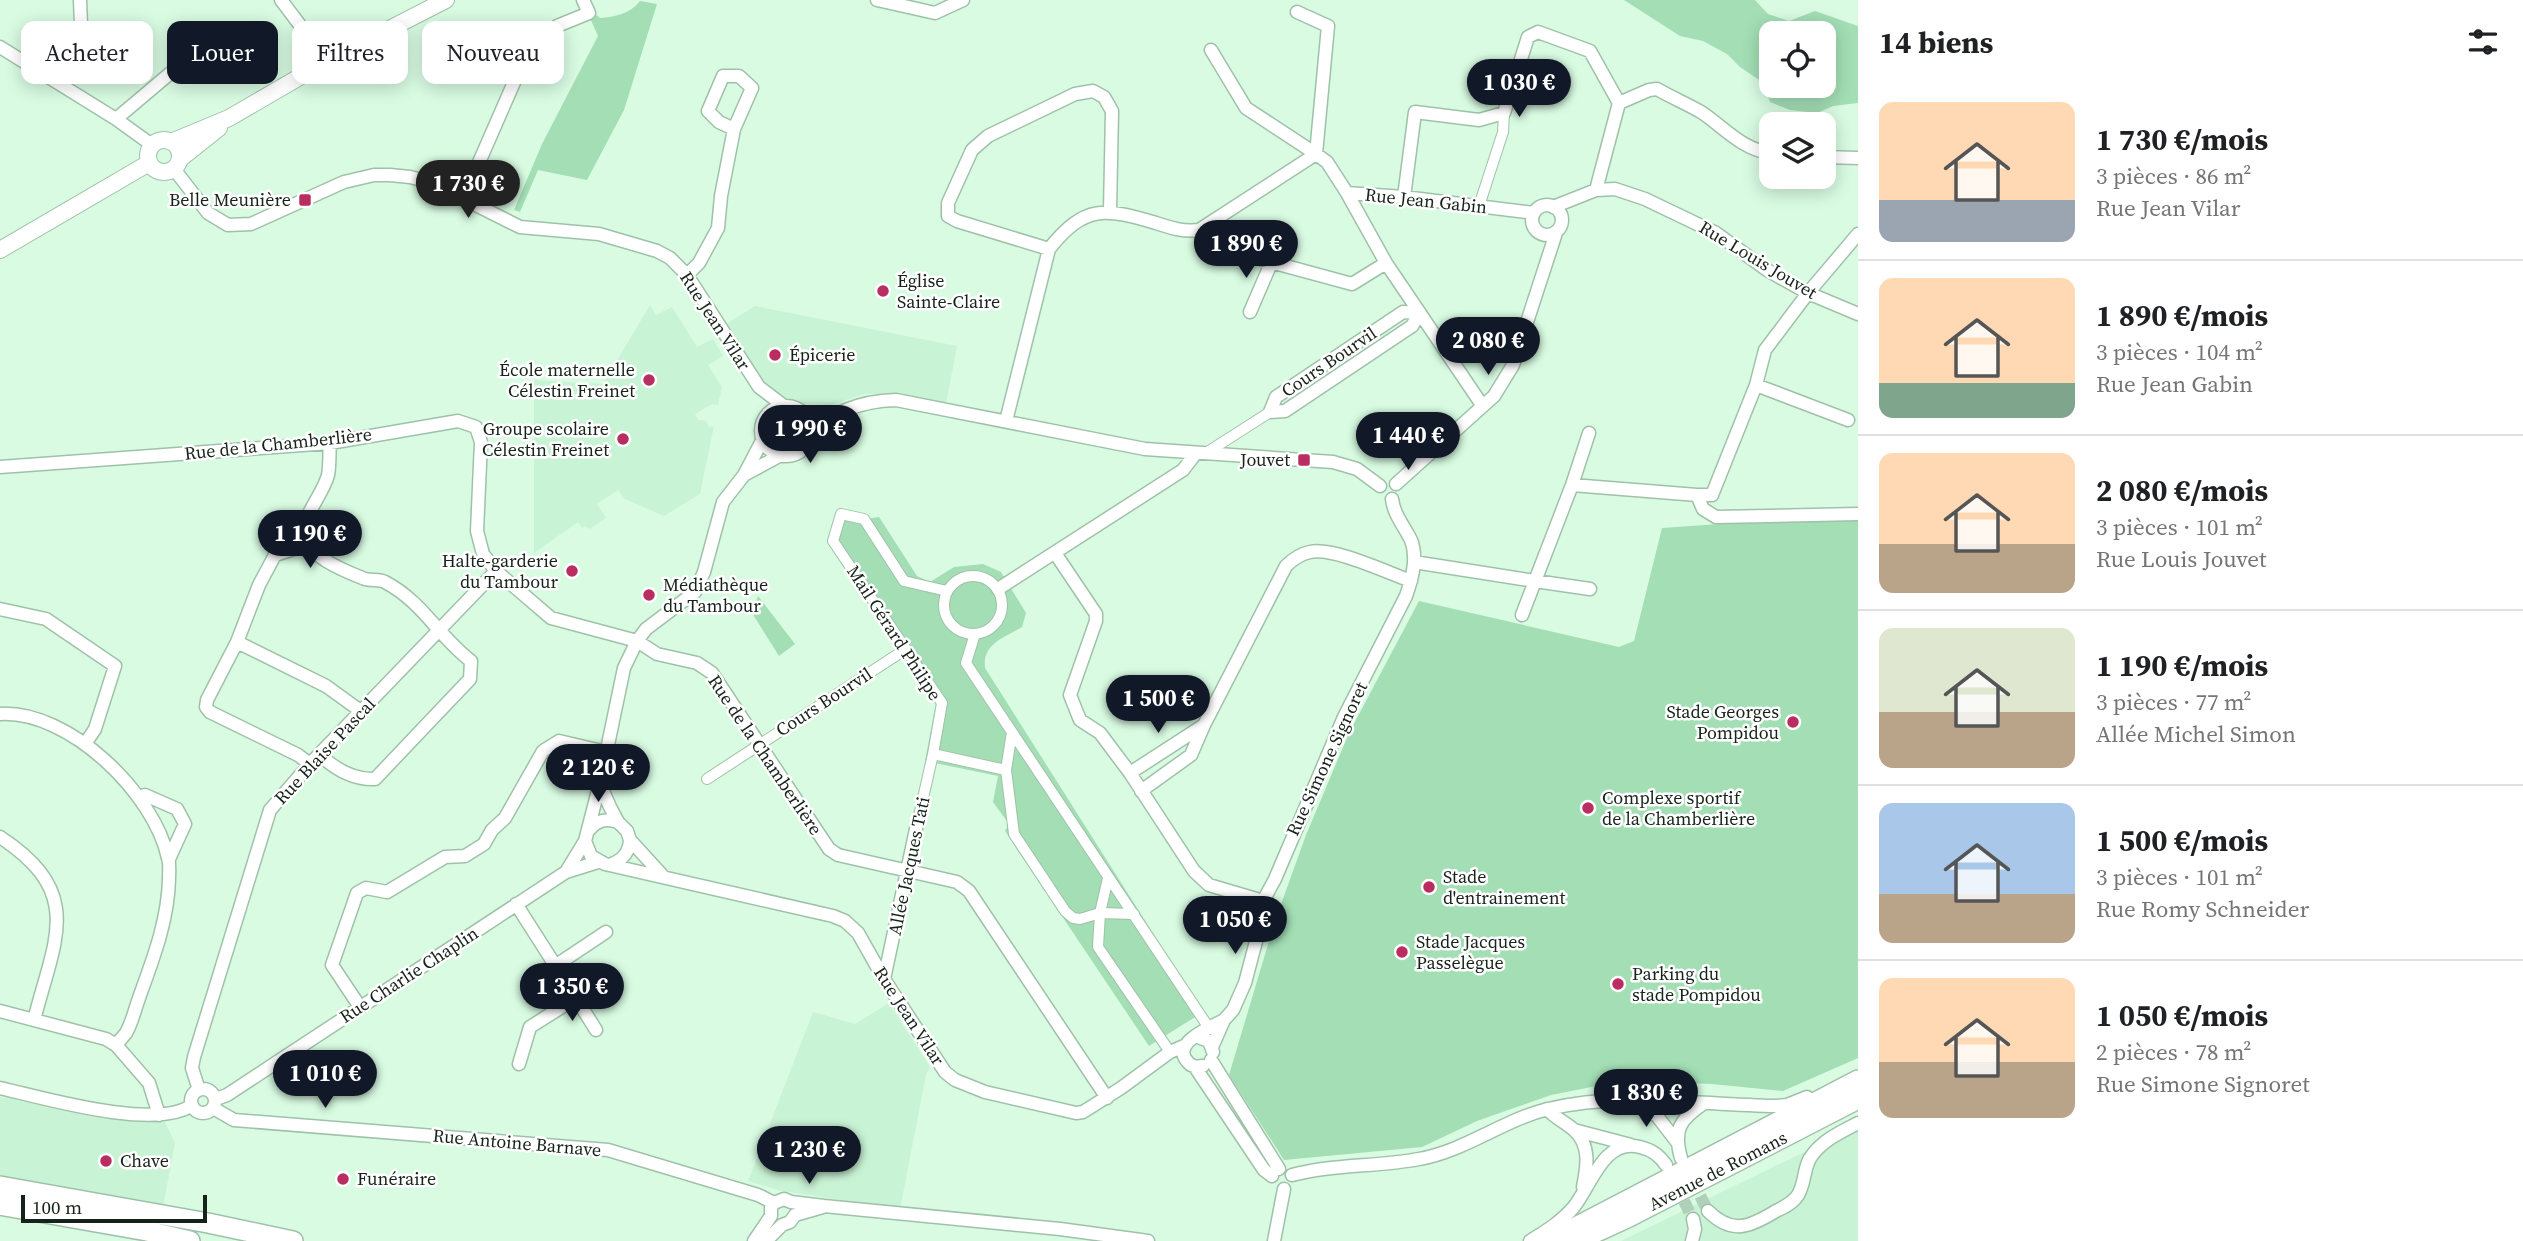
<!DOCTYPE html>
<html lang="fr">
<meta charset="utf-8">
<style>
body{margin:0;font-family:"Source Serif 4",serif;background:#f6f6f6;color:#202124;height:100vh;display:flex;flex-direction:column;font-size:26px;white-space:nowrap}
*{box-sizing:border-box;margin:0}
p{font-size:23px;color:#757577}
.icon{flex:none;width:38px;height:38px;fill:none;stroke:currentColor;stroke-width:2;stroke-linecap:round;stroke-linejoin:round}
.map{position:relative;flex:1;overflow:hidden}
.sheet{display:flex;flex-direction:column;background:#fff;width:665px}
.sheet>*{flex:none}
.hud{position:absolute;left:21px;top:21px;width:665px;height:63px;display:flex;gap:14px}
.tools{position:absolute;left:1759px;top:21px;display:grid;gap:14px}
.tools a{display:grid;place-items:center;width:77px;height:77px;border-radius:14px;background:#fff;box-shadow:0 4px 18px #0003;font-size:35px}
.scale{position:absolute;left:21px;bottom:18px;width:186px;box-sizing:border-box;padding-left:7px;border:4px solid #16231a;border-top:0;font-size:19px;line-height:24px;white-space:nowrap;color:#16231a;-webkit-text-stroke:5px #fff;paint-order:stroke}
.price{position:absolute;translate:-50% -60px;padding:0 16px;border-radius:24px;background:#111827;color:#fff;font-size:23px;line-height:46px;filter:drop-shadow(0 2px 4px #0008)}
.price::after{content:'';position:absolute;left:50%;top:42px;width:21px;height:16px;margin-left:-10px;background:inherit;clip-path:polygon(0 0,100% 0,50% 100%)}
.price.selected{background:#222;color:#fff}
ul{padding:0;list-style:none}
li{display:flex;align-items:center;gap:21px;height:175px;padding:0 21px}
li+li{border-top:2px solid #e0e0e0}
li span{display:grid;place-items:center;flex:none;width:196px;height:140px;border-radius:14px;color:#555}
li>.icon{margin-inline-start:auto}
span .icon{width:84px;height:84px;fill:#fffc;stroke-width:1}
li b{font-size:30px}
h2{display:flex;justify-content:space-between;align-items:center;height:84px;padding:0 21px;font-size:30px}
.pill{padding:0 24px;border-radius:14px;background:#fff;box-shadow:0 4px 18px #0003;font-size:24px;line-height:63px}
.pill.selected{background:#111827;color:#fff}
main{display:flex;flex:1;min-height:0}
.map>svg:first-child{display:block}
</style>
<main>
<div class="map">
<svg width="1858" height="1241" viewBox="0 0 1858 1241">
<rect width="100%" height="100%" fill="#d8fbe2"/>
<path fill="#c9f3d5" d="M650,305L656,315L672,307L697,347L713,339L723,356L708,365L722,387L718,405L712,404L695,414L698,420L706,421L709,427L714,426L700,494L664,516L625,499L618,490L597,504L606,518L590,529L585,526L582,528L578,522L534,553V380L603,384Z
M755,306L957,346L946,404L888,394H864L831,405L797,403L784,398L770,389L763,380L726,324Z
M889,1003L930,1067L926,1075L900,1209L782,1191L748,1181L813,1012L855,1024Z
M0,1097L124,1121L165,1122L175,1143L163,1207L0,1177Z
M1858,1126V1241H1621Z"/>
<path fill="#a3deb5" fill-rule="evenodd" d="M1624,0H1755L1768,14L1789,21L1815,11L1858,26V103L1833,106L1817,113L1790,110L1770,102L1762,82L1740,67L1727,54L1703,41L1680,36ZM1771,33H1824V86H1771Z
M640,1L657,4L624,110L587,180L538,170L520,212L514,210L542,144L598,36L590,18L597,15L600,18C615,17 630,14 640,1Z
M879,517L917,576L930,582L954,567L983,564L1001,572L1026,613L1022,627C1004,638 982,644 985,668L1203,1012L1149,1046L1005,831L1009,824L993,802L998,776L925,761L936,703L831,548L842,532L844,519L853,521Z
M1805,518H1858V1058L1783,1091L1712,1084L1622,1081L1551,1095L1477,1121L1422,1147L1284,1160L1229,1075L1275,921L1306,835L1349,733L1419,601L1619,647L1634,641L1662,528Z
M758,596L795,644L779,656L752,613Z"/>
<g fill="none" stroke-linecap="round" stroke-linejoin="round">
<path stroke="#b1d0ba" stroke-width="12" stroke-dasharray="12 6" stroke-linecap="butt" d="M1692,1180L1708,1211
M1676,1185L1693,1219"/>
<defs>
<path id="pedestrian" d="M1479,206L1503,132L1504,113
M1206,453L1270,412
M944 605a29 29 0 1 1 58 0a29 29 0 1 1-58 0Z
M947,591L904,581L864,519L841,514L833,541L942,703L933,754L1006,770
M975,634L966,663L1209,1028
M1012,732L1006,770L1014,834L1065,911L1073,918L1080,919L1100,913L1134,914
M707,779L906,649
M916,829L933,754
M1108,878L1100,913L1098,947L1170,1052"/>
<path id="minor" d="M281,0L327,61
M877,0L935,13L963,0
M0,47L116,119L152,145
M1211,50L1246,108L1316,154L1328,26L1297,12
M39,71L81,25L80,0
M1619,103L1649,90L1657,89C1671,97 1687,104 1701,112C1724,127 1742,150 1771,153
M116,119L174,70
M1824,157L1858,158
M174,169L208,213L228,225L251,224L344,182L374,175H390L410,177L430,182L520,227L599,234L657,251L670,258L687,275L759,387L784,406
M1596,190L1619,103
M1347,193L1386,263L1482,405
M1404,197L1415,112L1479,120L1504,113L1528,37L1538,32L1590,51L1619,103
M463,199L519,71L557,26L589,13L583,0
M1532 220a15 15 0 1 1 30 0a15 15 0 1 1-30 0Z
M1553,207L1596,190L1615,189L1645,199L1716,233L1767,270L1808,293L1858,314
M1199,230L1216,247L1352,284L1386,263
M1049,249L957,221L948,216V203L972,150L988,136L1075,94L1093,91L1104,97L1112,111L1110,211
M687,275L699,263L718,228L721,196L734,129L752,88L739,76H723L708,111L719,122L734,129
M1250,312L1272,261
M1403,312L1420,313L1412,326L1285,411L1270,412L1276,397Z
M1756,385L1848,420
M761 431a25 25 0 1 1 50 0a25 25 0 1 1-50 0Z
M1006,421L1049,249C1085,204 1105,208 1156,223C1171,228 1183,232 1199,230L1316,154L1327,162L1347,193L1404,197L1534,213
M811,435C833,410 863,401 896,400L1145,449L1333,462L1357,469L1380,486
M763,439L744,475L723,502L704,572L695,592L646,629L637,641L624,668L600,783L585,841L591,856L605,864L833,916L845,921L858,933L884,979L945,1072L955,1080L985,1092L1076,1113L1083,1112L1121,1088L1170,1052L1184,1046
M0,467L330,443L458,421L476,427L481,442L477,531L483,554L496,571L551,618L637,641L657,654L697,663L712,673L829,849L838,855L957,882L969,891L1107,1098
M744,475L781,455
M1396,484L1494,396L1513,365L1556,233
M1572,485L1589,433
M1697,495H1712L1756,385L1765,350L1808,293L1858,234
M1055,553L1096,614V621L1070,695L1080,720L1100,733L1130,773L1194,871L1209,885L1263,901
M1414,562L1535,581L1572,485L1697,495L1703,509L1716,517L1858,514
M998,589L1183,470L1196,453
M0,609L46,619L115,666L95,729L85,744
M1522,615L1535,581L1590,589
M237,642L259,585L275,555L306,545
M0,714C69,710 154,793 168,858C170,864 169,873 169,879C168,921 153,959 139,998C135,1009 132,1023 126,1033C123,1037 119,1041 116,1045
M320,755C335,769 353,780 375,779L470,679L471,661C439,637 423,602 385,582C379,579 372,581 365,579C345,571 306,556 303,533C302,518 324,492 328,475C330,465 329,453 330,443
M310,764L298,755L210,712L206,707L207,700L237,642L326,686L362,712
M1130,773L1204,725
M600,784L610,807L618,822L627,831L630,840L662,875
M1141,791L1191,755L1204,725L1286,566C1293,559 1300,554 1310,552C1334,547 1386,572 1411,581
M139,797L145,795L177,809L185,824L169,859
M589,830C597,820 606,818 618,822
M0,837C85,893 55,938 34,1020
M612,864C624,859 629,852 630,840
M566,872L585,841
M516,904L576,998L530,1027L519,1064
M555,966L606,932
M884,979L916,829
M576,998L596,1030
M360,1007L332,965L357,893L366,888L387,892L445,857L465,856L484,844L492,830L505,818L543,751L559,741L606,752
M0,1011L106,1039L116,1045L149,1083L159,1115
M1198,1037L1209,1041L1213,1052
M1212,1047L1224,1020L1233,1010L1245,983L1259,930L1263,901L1275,879L1344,717L1406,596C1412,579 1418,558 1411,540C1404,526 1394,515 1392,499
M1211,1060L1279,1169
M1203,1066C1196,1067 1191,1067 1187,1061C1171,1043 1211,1027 1224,1020
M1195,1067L1264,1170L1272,1176
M0,1088C44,1098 156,1131 192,1105
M191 1101a12 12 0 1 1 24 0a12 12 0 1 1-24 0Z
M199,1090L192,1068L194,1057L270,810L310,764L496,571
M216,1099L227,1095L566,872L598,862
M1634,1104L1657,1116L1677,1142
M213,1108L234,1120L608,1150L758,1195L774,1203
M1547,1109C1555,1118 1565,1122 1574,1130C1591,1145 1587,1167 1583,1187
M1574,1130L1631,1145
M1681,1158C1673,1130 1680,1119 1703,1104
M1292,1175C1333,1164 1377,1167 1419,1159C1465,1151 1503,1120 1548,1109C1622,1091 1701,1105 1776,1106L1787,1105L1807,1097
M1708,1211C1732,1235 1750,1227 1776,1211C1784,1207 1793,1203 1798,1195C1806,1182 1803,1165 1813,1154C1825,1139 1841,1132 1858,1123
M754,1241L771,1216V1207L774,1203L784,1199L791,1202L824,1206L1060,1229L1148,1241
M766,1241L782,1225L790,1222L795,1215L823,1207
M1274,1241L1284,1189
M1530,1241C1546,1231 1561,1222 1573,1208C1591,1186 1604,1137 1640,1147C1652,1150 1659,1155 1666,1165
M1692,1241L1695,1229L1693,1219"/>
<path id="tertiary" d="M148 156a16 16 0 1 1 32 0a16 16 0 1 1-32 0Z
M171,142L229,118L327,61L446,0
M180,159L219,128
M0,250L149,163"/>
<path id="primary" d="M0,1186L208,1223L293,1241
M0,1205L147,1231L190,1241
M1549,1241L1858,1080
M1577,1241L1629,1217L1858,1099"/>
</defs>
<use href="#pedestrian" stroke="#a0c1a9" stroke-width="12"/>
<use href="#minor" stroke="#a0c1a9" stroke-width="15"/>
<use href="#tertiary" stroke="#a0c1a9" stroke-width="18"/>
<use href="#primary" stroke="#a0c1a9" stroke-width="22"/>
<use href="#pedestrian" stroke="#fff" stroke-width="10"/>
<use href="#minor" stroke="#fff" stroke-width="12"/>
<use href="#tertiary" stroke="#fff" stroke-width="16"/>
<use href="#primary" stroke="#fff" stroke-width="19"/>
</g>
<g fill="#ba2d60" stroke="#fff" stroke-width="2.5">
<rect x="298" y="193" width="14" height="14" rx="3.5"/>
<circle cx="883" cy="291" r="7"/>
<circle cx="775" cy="355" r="7"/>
<circle cx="649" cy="380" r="7"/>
<circle cx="623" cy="439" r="7"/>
<rect x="1297" y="453" width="14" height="14" rx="3.5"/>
<circle cx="572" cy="571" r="7"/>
<circle cx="649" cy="595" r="7"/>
<circle cx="1793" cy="722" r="7"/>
<circle cx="1588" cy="808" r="7"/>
<circle cx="1429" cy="887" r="7"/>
<circle cx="1402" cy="952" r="7"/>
<circle cx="1618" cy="984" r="7"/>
<circle cx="106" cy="1161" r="7"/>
<circle cx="343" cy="1179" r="7"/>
</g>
<g text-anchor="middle" stroke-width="5" stroke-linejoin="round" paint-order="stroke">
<g font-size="18" fill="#16231a" stroke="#fff" text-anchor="start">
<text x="291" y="206" text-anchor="end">Belle Meunière</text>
<text x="897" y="287">Église<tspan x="897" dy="21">Sainte-Claire</tspan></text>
<text x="789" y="361">Épicerie</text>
<text x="635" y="376" text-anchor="end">École maternelle<tspan x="635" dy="21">Célestin Freinet</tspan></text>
<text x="609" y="435" text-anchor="end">Groupe scolaire<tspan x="609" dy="21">Célestin Freinet</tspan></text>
<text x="1290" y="466" text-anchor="end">Jouvet</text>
<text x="558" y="567" text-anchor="end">Halte-garderie<tspan x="558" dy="21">du Tambour</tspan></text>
<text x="663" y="591">Médiathèque<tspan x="663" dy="21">du Tambour</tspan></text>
<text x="1779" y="718" text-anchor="end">Stade Georges<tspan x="1779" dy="21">Pompidou</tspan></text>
<text x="1602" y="804">Complexe sportif<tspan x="1602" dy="21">de la Chamberlière</tspan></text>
<text x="1443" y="883">Stade<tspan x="1443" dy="21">d'entrainement</tspan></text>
<text x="1416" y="948">Stade Jacques<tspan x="1416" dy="21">Passelègue</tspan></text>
<text x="1632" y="980">Parking du<tspan x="1632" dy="21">stade Pompidou</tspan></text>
<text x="120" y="1167">Chave</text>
<text x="357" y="1185">Funéraire</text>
</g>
<g font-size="18" fill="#16231a" stroke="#fff">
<text transform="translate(1426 201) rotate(6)" y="6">Rue Jean Gabin</text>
<text transform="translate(1758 260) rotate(31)" y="6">Rue Louis Jouvet</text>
<text transform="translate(715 321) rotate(57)" y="6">Rue Jean Vilar</text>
<text transform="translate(1329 362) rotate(-34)" y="6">Cours Bourvil</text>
<text transform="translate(278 444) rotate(-6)" y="6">Rue de la Chamberlière</text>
<text transform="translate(894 633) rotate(57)" y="6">Mail Gérard Philipe</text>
<text transform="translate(824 702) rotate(-33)" y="6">Cours Bourvil</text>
<text transform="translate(325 751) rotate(-47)" y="6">Rue Blaise Pascal</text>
<text transform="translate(765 755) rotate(56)" y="6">Rue de la Chamberlière</text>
<text transform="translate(1327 759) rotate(-65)" y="6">Rue Simone Signoret</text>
<text transform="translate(909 866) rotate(-78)" y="6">Allée Jacques Tati</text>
<text transform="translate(409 975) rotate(-33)" y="6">Rue Charlie Chaplin</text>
<text transform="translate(909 1016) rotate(57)" y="6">Rue Jean Vilar</text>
<text transform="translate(517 1143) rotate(5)" y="6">Rue Antoine Barnave</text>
<text transform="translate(1718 1171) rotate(-27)" y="6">Avenue de Romans</text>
</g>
</g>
</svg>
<div class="tools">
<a><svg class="icon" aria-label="locate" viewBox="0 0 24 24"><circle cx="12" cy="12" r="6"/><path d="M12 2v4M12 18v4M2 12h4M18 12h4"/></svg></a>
<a><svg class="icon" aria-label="layers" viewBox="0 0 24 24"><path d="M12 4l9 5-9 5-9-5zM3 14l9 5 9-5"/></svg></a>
</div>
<div class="scale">100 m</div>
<b class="price" style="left:1519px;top:119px">1 030 €</b>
<b class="price selected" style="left:468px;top:220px">1 730 €</b>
<b class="price" style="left:1246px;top:280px">1 890 €</b>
<b class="price" style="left:1488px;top:377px">2 080 €</b>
<b class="price" style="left:810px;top:465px">1 990 €</b>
<b class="price" style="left:1408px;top:472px">1 440 €</b>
<b class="price" style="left:310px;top:570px">1 190 €</b>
<b class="price" style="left:1158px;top:735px">1 500 €</b>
<b class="price" style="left:598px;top:804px">2 120 €</b>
<b class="price" style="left:1235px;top:956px">1 050 €</b>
<b class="price" style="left:572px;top:1023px">1 350 €</b>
<b class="price" style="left:325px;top:1110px">1 010 €</b>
<b class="price" style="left:1646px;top:1129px">1 830 €</b>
<b class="price" style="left:809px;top:1186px">1 230 €</b>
<div class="hud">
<a class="pill">Acheter</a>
<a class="pill selected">Louer</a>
<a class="pill">Filtres</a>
<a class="pill">Nouveau</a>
</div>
</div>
<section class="sheet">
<h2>14 biens<svg class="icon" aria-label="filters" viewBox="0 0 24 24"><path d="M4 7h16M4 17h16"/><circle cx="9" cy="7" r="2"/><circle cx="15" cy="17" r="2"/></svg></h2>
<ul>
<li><span style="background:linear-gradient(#ffd9b3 70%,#9aa5b1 0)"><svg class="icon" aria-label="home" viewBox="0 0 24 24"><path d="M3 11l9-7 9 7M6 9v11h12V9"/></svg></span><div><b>1 730 €/mois</b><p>3 pièces · 86 m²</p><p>Rue Jean Vilar</p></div></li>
<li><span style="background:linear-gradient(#ffd9b3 75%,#7fa58c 0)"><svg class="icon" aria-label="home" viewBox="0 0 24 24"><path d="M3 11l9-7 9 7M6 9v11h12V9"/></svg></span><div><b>1 890 €/mois</b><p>3 pièces · 104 m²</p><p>Rue Jean Gabin</p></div></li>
<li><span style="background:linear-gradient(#ffd9b3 65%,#b9a48a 0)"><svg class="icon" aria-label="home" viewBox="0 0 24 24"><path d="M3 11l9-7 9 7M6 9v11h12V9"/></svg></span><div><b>2 080 €/mois</b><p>3 pièces · 101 m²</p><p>Rue Louis Jouvet</p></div></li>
<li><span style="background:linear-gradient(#dfe7d0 60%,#b9a48a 0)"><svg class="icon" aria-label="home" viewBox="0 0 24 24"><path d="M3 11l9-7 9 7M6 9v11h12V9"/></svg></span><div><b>1 190 €/mois</b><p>3 pièces · 77 m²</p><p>Allée Michel Simon</p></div></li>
<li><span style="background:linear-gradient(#a9c7e8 65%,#b9a48a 0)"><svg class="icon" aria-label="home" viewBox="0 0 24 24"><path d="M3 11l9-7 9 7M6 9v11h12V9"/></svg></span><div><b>1 500 €/mois</b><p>3 pièces · 101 m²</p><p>Rue Romy Schneider</p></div></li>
<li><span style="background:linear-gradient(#ffd9b3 60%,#b9a48a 0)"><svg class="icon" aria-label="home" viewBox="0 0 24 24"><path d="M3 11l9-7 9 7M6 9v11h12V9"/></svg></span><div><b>1 050 €/mois</b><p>2 pièces · 78 m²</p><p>Rue Simone Signoret</p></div></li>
</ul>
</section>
</main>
